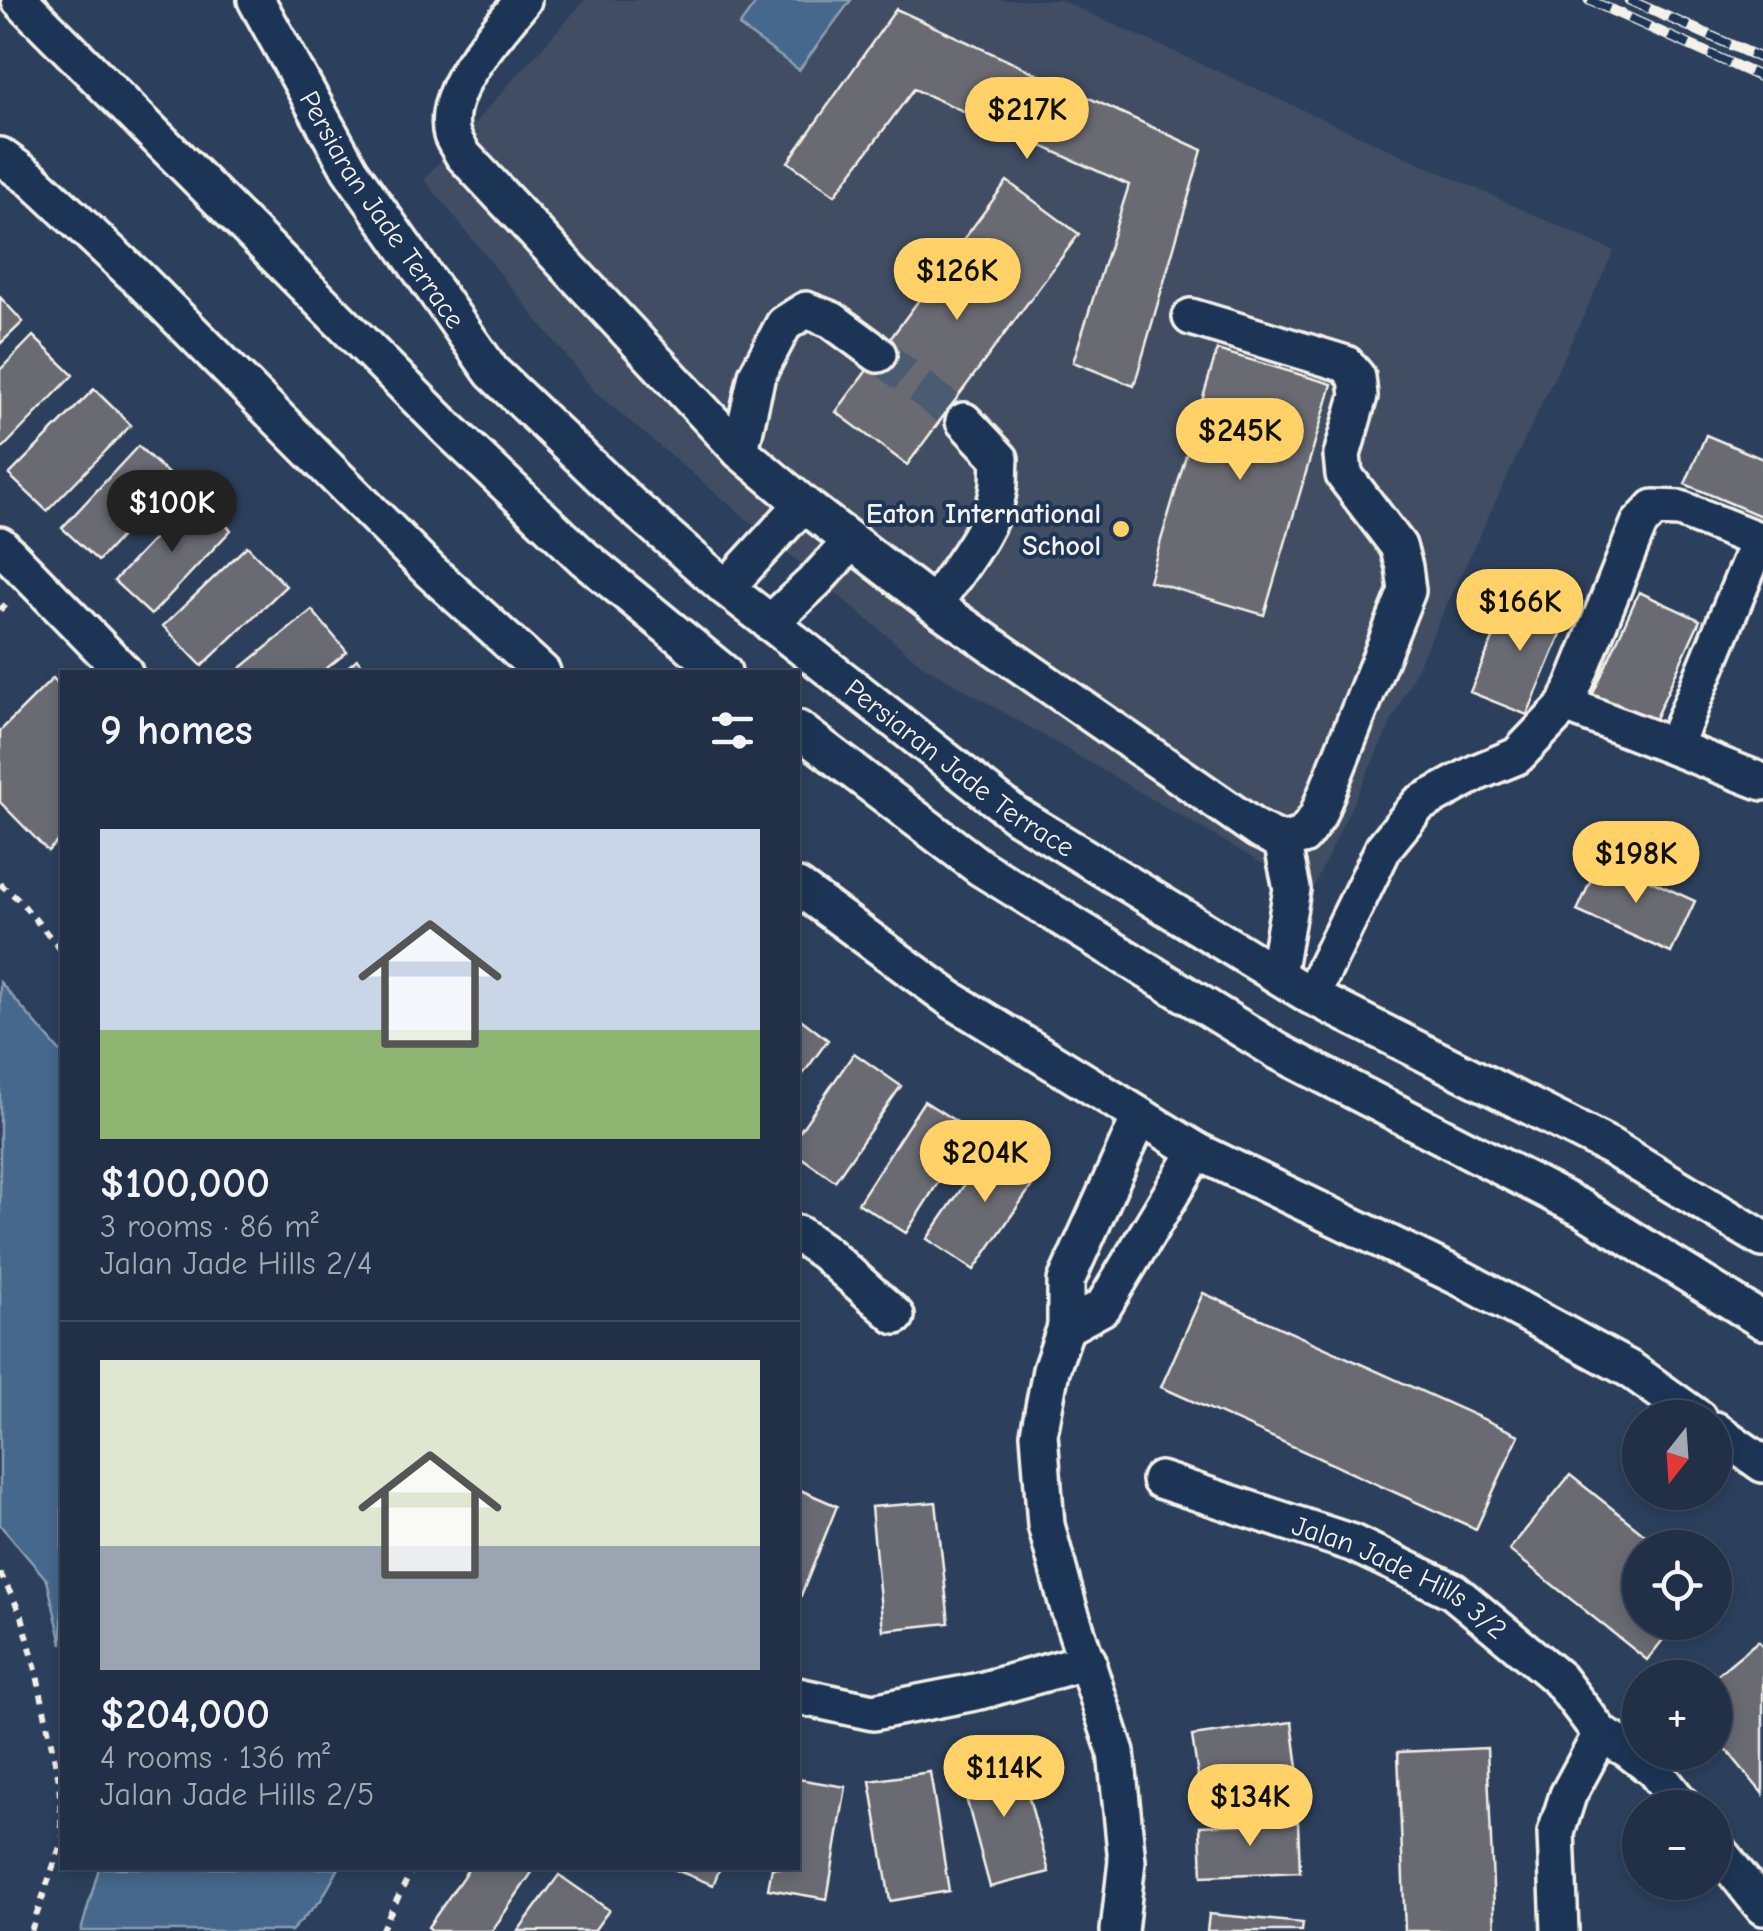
<!DOCTYPE html>
<meta charset="utf-8">
<style>
body{margin:0;font-family:"Comic Neue",sans-serif;background:#2d3c51;color:#f1f3f6;height:100vh;display:flex;flex-direction:column;font-size:38px;white-space:nowrap}
*{box-sizing:border-box;margin:0}
p{font-size:32px;color:#a2a9b3}
.icon{flex:none;width:55px;height:55px;fill:none;stroke:currentColor;stroke-width:2;stroke-linecap:round;stroke-linejoin:round}
.map{position:relative;flex:1;overflow:hidden}
.panel{position:absolute;left:60px;top:670px;width:740px;height:1200px;display:flex;flex-direction:column;background:#213046;border-radius:0px;box-shadow:0 5px 15px #0003,0 0 0 2px #3e4b5f}
.panel>*{flex:none}
.needle{width:65px;rotate:197deg}
.tools{position:absolute;left:1622px;top:1400px;display:grid;gap:20px}
.tools a{display:grid;place-items:center;width:110px;height:110px;border-radius:50%;background:#213046;box-shadow:0 5px 15px #0003,0 0 0 2px #3e4b5f;font-size:50px}
.price{position:absolute;translate:-50% -85px;padding:0 22px;border-radius:35px;background:#ffd166;color:#111;font-size:32px;line-height:65px;filter:drop-shadow(0 2px 5px #0008)}
.price::after{content:'';position:absolute;left:50%;top:60px;width:30px;height:22px;margin-left:-15px;background:inherit;clip-path:polygon(0 0,100% 0,50% 100%)}
.price.active{background:#222;color:#fff}
ul{padding:0;list-style:none}
li{display:grid;align-content:center;gap:20px;height:530px;padding:0 40px}
li+li{border-top:2px solid #3e4b5f}
li span{display:grid;place-items:center;height:310px;border-radius:0px;color:#555}
li>.icon{margin-inline-start:auto}
span .icon{width:180px;height:180px;fill:#fffc;stroke-width:1}
li b{font-size:42px}
h2{display:flex;justify-content:space-between;align-items:center;height:120px;padding:0 40px;font-size:42px}
.map>svg:first-child{display:block}
</style>
<div class="map">
<svg width="1763" height="1931" viewBox="0 0 1763 1931">
<rect width="100%" height="100%" fill="#2c405d"/>
<filter id="ink" filterUnits="userSpaceOnUse"><feTurbulence type="fractalNoise" baseFrequency=".01" numOctaves="2"/><feDisplacementMap in="SourceGraphic" scale="20" xChannelSelector="R" yChannelSelector="G"/><feConvolveMatrix kernelMatrix="1 2 1 2 8 2 1 2 1" color-interpolation-filters="sRGB"/></filter>
<g filter="url(#ink)">
<path fill="#3f4d64" d="M585,0H1060L1614,251L1311,892L921,664L597,394L424,179Z"/>
<path fill="#45688c" stroke="#8b9fb1" stroke-width="2.5" d="M758,0H851L799,70L739,26Z
M0,982L62,1054V1644L47,1580L0,1525Z
M99,1868H339L321,1900L291,1931H81Z"/>
<path fill="#6a6a73" stroke="#f4f1e8" stroke-width="2.5" d="M896,9L1202,150L1134,386L1073,362L1129,185L914,89L835,195L788,162Z
M1007,181L1079,234L907,465L836,412Z
M0,297L23,322L0,344Z
M33,336L73,375L0,451V370Z
M1217,350L1332,384L1264,615L1149,581Z
M94,389L131,425L47,511L9,475Z
M1706,435L1763,459V517L1685,484Z
M138,446L174,479L98,561L62,528Z
M194,496L231,530L151,615L114,581Z
M247,546L286,586L202,666L163,626Z
M1513,592L1569,615L1527,715L1470,692Z
M1639,592L1700,620L1653,723L1592,696Z
M312,610L347,652L322,672H236Z
M357,659L369,672H342Z
M53,678L62,688V837L48,851L0,802V731Z
M1601,858L1695,901L1671,953L1577,911Z
M798,1017L828,1040L798,1081Z
M854,1053L901,1086L835,1181L798,1155V1134Z
M924,1101L971,1131L906,1233L858,1203Z
M995,1140L1042,1171L974,1270L927,1239Z
M1203,1293L1519,1435L1476,1529L1161,1387Z
M1570,1475L1662,1548H1640V1622H1677L1647,1660L1509,1550Z
M798,1489L837,1506L798,1603Z
M936,1502L949,1623L883,1630L871,1507Z
M1758,1641L1763,1646V1794L1715,1736V1678H1713Z
M1292,1722L1299,1775L1200,1789L1192,1736Z
M1487,1748L1495,1931H1405L1398,1752Z
M1017,1753L1049,1872L990,1887L958,1768Z
M930,1772L949,1891L890,1901L870,1781Z
M798,1779L846,1787L827,1899L768,1889L772,1868H798Z
M1298,1822L1300,1872L1202,1876L1200,1826Z
M469,1868H535L492,1931H433L428,1927Z
M671,1868H720L713,1885Z
M559,1875L609,1910L594,1931H518Z
M1209,1914L1303,1923L1302,1931H1207Z"/>
<g fill="none" stroke-linecap="round" stroke-linejoin="round">
<path stroke="#4a5b72" stroke-width="35" stroke-dasharray="35 18" stroke-linecap="butt" d="M878,354L964,421"/>
<defs>
<g id="minor">
<path d="M20,0L447,428L584,558L723,672"/>
<path id="s1" d="M256,0L350,170L492,372L630,504L726,588L1016,815L1311,996L1611,1147L1763,1239"/>
<path d="M523,0C498,33 440,90 452,135C454,141 460,149 463,155L740,451L803,504L934,605L1258,830L1282,841L1303,836L1317,817L1407,591L1404,567L1398,546L1344,475L1342,455L1359,396L1357,377L1346,364L1191,317"/>
<path d="M0,156L33,180L140,280L431,572L542,672"/>
<path d="M740,451L757,375L784,324L806,310L832,320L878,354"/>
<path d="M0,545L124,672"/>
<path d="M726,588L803,504"/>
<path d="M934,605C955,572 991,531 998,492C1000,482 999,470 1000,459L964,421"/>
<path d="M770,623L816,580L851,542"/>
<path d="M1566,705L1763,782"/>
<path d="M798,729L981,868L1279,1052L1583,1209L1763,1321"/>
<path d="M1674,746L1759,540"/>
<path d="M798,887L952,1000L1197,1151L1463,1279L1631,1370L1698,1418"/>
<path d="M1277,975L1292,889L1282,841"/>
<path d="M1311,996L1384,847L1419,804L1478,772L1517,756L1566,705L1639,524L1654,508L1680,509L1763,542"/>
<path d="M798,1234L824,1252L896,1316"/>
<path d="M1066,1327L1103,1307L1197,1151"/>
<path d="M1715,1430L1763,1464"/>
<path id="s2" d="M1160,1480L1352,1543L1453,1591L1559,1679L1601,1734L1627,1749L1654,1770L1684,1808"/>
<path d="M798,1696L873,1712L980,1691L1088,1661"/>
<path d="M1715,1847L1763,1907"/>
<path d="M1119,1931L1127,1861L1116,1752L1068,1606L1046,1525L1039,1434L1051,1370L1066,1327V1281L1140,1117"/>
<path d="M1560,1931L1556,1833L1568,1795L1601,1734"/>
</g>
</defs>
<use href="#minor" stroke="#f4f1e8" stroke-width="42"/>
<path stroke="#f4f1e8" stroke-width="6" stroke-dasharray="8 8" stroke-linecap="butt" d="M0,610L10,600
M0,884L18,899L62,951
M0,1573L22,1616L36,1670L59,1781L62,1836
M31,1931L62,1841
M381,1931L413,1868"/>
<use href="#minor" stroke="#1d3557" stroke-width="35"/>
<defs>
<path id="rail" d="M1589,0L1763,78
M1629,0L1763,59"/>
</defs>
<use href="#rail" stroke="#f4f1e8" stroke-width="11"/>
<use href="#rail" stroke="#1d3557" stroke-width="8" stroke-dasharray="22" stroke-linecap="butt"/>
</g>
</g>
<circle fill="#ffd166" stroke="#1d3557" stroke-width="4" cx="1121" cy="529" r="10"/>
<g text-anchor="middle" stroke-width="8" stroke-linejoin="round" paint-order="stroke">
<g font-size="28" fill="#f4f1e8" stroke="#1d3557">
<text dy="10" stroke="none"><textPath href="#s1" startOffset="245">Persiaran Jade Terrace</textPath></text>
<text dy="10" stroke="none"><textPath href="#s1" startOffset="1055">Persiaran Jade Terrace</textPath></text>
<text dy="10" stroke="none"><textPath href="#s2" startOffset="260">Jalan Jade Hills 3/2</textPath></text>
</g>
<g font-size="28" font-weight="bold" fill="#f4f1e8" stroke="#1d3557" text-anchor="end">
<text x="1101" y="523">Eaton International<tspan x="1101" dy="32">School</tspan></text>
</g>
</g>
</svg>
<div class="tools">
<a><svg class="needle" viewBox="-14 -14 28 28"><path d="M0-13l5 13h-10z" fill="#e53935"/><path d="M0 13l5-13h-10z" fill="#a2a9b3"/></svg></a>
<a><svg class="icon" aria-label="locate" viewBox="0 0 24 24"><circle cx="12" cy="12" r="6"/><path d="M12 2v4M12 18v4M2 12h4M18 12h4"/></svg></a>
<a>+</a>
<a>−</a>
</div>
<b class="price" style="left:1027px;top:162px">$217K</b>
<b class="price" style="left:957px;top:323px">$126K</b>
<b class="price" style="left:1240px;top:483px">$245K</b>
<b class="price active" style="left:172px;top:555px">$100K</b>
<b class="price" style="left:1520px;top:654px">$166K</b>
<b class="price" style="left:1636px;top:906px">$198K</b>
<b class="price" style="left:985px;top:1205px">$204K</b>
<b class="price" style="left:1004px;top:1820px">$114K</b>
<b class="price" style="left:1250px;top:1849px">$134K</b>
<section class="panel">
<h2>9 homes<svg class="icon" aria-label="filters" viewBox="0 0 24 24"><path d="M4 7h16M4 17h16"/><circle cx="9" cy="7" r="2"/><circle cx="15" cy="17" r="2"/></svg></h2>
<ul>
<li><span style="background:linear-gradient(#c9d6e8 65%,#8fb573 0)"><svg class="icon" aria-label="home" viewBox="0 0 24 24"><path d="M3 11l9-7 9 7M6 9v11h12V9"/></svg></span><div><b>$100,000</b><p>3 rooms · 86 m²</p><p>Jalan Jade Hills 2/4</p></div></li>
<li><span style="background:linear-gradient(#dfe7d0 60%,#9aa5b1 0)"><svg class="icon" aria-label="home" viewBox="0 0 24 24"><path d="M3 11l9-7 9 7M6 9v11h12V9"/></svg></span><div><b>$204,000</b><p>4 rooms · 136 m²</p><p>Jalan Jade Hills 2/5</p></div></li>
</ul>
</section>
</div>
